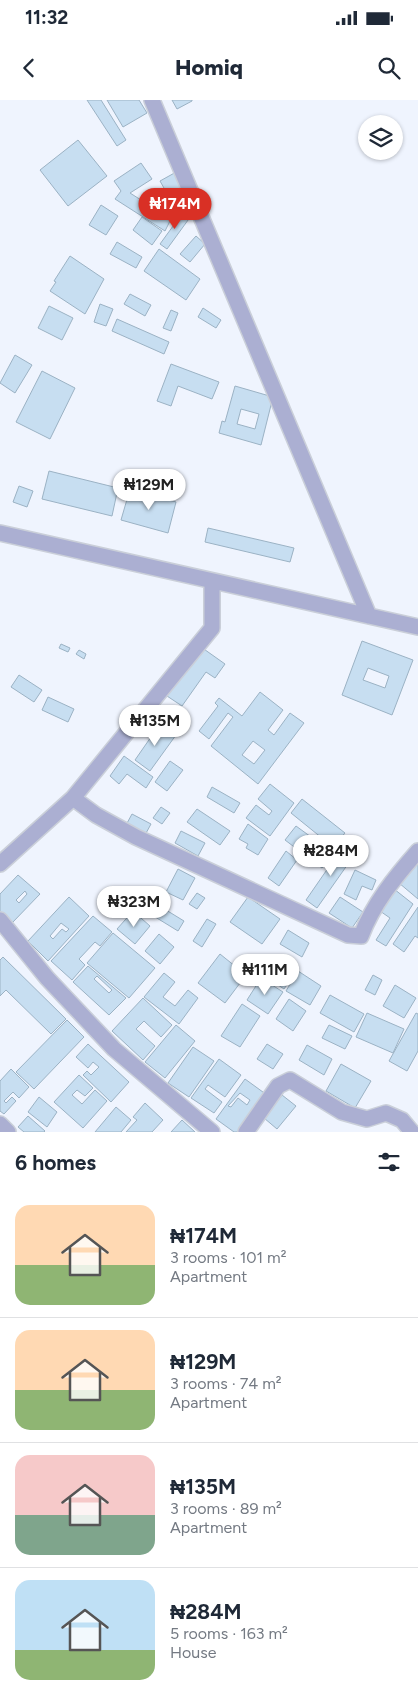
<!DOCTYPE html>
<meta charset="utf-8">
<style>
body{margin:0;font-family:Figtree,sans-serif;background:#f6f6f7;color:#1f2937;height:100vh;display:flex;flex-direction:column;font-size:19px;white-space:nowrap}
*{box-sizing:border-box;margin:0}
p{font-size:16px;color:#747a83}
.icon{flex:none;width:28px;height:28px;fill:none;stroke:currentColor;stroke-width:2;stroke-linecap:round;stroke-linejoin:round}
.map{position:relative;height:1032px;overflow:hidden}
.details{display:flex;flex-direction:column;background:#fff;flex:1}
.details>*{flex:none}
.controls{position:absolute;left:358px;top:15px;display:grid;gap:10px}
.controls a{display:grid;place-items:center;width:45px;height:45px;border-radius:50%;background:#fff;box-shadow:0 1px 4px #0004;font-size:25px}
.price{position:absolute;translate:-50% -42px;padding:0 11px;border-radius:18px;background:#fff;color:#222;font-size:16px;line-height:32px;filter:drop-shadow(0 1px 2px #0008)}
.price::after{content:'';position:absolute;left:50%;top:30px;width:15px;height:11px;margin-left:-8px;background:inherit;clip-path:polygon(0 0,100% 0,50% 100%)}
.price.selected{background:#d93025;color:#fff}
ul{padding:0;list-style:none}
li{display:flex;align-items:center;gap:15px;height:125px;padding:0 15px}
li+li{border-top:1px solid #e0e1e3}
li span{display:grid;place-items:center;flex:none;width:140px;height:100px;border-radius:15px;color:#555}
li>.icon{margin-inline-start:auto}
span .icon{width:60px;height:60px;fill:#fffc;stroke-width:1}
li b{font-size:21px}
h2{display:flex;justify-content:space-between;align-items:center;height:60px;padding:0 15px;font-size:21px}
.status{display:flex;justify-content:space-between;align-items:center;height:35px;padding:0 25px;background:#fff;direction:ltr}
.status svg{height:14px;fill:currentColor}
header{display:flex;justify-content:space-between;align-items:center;height:65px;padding:0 15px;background:#fff;font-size:22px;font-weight:800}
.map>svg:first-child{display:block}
</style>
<div class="status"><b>11:32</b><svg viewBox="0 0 49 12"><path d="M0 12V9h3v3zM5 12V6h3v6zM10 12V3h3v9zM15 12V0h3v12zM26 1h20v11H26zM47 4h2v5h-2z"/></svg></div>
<header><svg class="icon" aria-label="back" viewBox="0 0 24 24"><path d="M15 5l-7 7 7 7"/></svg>Homiq<svg class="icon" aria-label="search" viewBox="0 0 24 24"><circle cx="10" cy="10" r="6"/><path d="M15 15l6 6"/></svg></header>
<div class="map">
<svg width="418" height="1032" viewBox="0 0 418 1032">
<rect width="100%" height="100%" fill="#eff4fe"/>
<path fill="#c7def1" stroke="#9bb2c4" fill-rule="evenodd" d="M87,0H101L126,40L117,46Z
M107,0H139L147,13L123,27Z
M172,0H192V1L177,9Z
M78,40L107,76L68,106L40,70Z
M141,63L152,79L130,93L171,119L165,131L115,99L121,91L114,81Z
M178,71L191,93L173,104L160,81Z
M101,105L118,116L106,135L89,125Z
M184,111L191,116L167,149L160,144Z
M142,117L162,131L152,145L133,130Z
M196,136L205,144L190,162L180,154Z
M117,142L142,157L136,168L110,154Z
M159,149L200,179L186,200L144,171Z
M70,156L104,179L85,214L50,191L56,182L54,181Z
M130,194L151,205L145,216L124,204Z
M100,204L113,209L106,226L94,222Z
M49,206L73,218L62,240L38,228Z
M203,208L221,220L216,228L198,217Z
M171,210L178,213L171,231L163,228Z
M117,219L169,242L164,254L112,231Z
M15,255L32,265L15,293L0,283Z
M171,264L219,282L212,299L178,286L171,306L157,301Z
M42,271L75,288L50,339L16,322Z
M235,286L273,297L261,345L219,333L222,321L225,322ZM241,309L259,314L255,329L237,324Z
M49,371L118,388L112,416L42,399Z
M19,386L33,391L27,407L13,402Z
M130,389L176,402L168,433L121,420Z
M208,428L294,448L290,462L205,442Z
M362,541L413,560L392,615L342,595ZM368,568L389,576L385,588L363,580Z
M61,544L70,548L68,552L59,548Z
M201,547L225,564L215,578L206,572L182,606L167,596Z
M79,550L86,554L84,559L76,554Z
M19,575L42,590L34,602L11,587Z
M260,592L283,610L268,630L274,635L290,613L304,623L258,684L211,646L233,617L228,613L209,639L199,631L218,606L215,603L219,598L242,616ZM253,641L265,650L254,664L242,655Z
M48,597L74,609L68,622L42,610Z
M160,624L176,635L150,671L135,660Z
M124,656L153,677L146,688L127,674L119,684L110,676Z
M170,661L183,670L167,691L155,682Z
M270,684L294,703L270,736L246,718L256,705L269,715L272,711L258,699Z
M212,687L240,703L234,713L207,697Z
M302,699L345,733L333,747L291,713Z
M161,707L170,713L162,724L153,718Z
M197,709L230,731L220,745L187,722Z
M132,714L151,724L145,735L126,725Z
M248,724L268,739L258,755L246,748L248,744L239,739Z
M296,726L333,753L322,768L285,740Z
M181,731L205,743L198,756L175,743Z
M344,745L355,754L317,808L306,800Z
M286,751L297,760L279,786L268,778Z
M418,761V799L399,783Z
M178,769L195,778L183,800L166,792Z
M355,770L376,780L372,790L362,786L356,800L344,794Z
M18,775L40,794L12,823L0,813V794ZM25,791L27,794L19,803L16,800Z
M394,789L413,804L386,846L376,840L390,818L380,811Z
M197,793L205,798L197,809L189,804Z
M69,797L89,816L48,861L28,841ZM61,823L69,829L66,832L62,829L53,839L50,836Z
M248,797L280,819L262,844L230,822Z
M340,797L363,812L352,828L329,813Z
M153,802L184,821L178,831L147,812Z
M418,807V838L415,836L404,852L393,844Z
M133,811L150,826L135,844L117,829Z
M93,816L112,832L100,846L95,842L79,859L85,865L72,880L51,861Z
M207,819L216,824L202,847L193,841Z
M288,830L309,843L302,857L280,844Z
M113,833L155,868L129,898L87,863Z
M159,834L174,847L160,864L145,851Z
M220,854L246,875L225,903L198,883Z
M3,857L66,919L51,934L6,890L0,896V860Z
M278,860L296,872L284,889L266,877Z
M88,866L126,898L109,915L73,882ZM97,876L112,890L109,893L94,879Z
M298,871L321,886L310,905L286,891Z
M164,873L175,882L163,897L175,906L188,890L198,898L179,924L144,897Z
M373,875L382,880L375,895L365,890Z
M261,878L283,892L268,914L247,900Z
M395,885L416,898L404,918L383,906Z
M330,895L364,914L354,932L320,913Z
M143,898L172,925L161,937L144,921L136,929L155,946L143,960L112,931Z
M289,899L306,911L293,931L276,919Z
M242,904L260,916L240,947L221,936Z
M367,913L404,929L393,953L356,937Z
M416,913L418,914V951L407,971L389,961Z
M67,920L84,937L34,989L16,972Z
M176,925L195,941L165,978L145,962Z
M329,925L352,936L345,949L322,938Z
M88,944L129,982L111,1002L83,975L87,971L91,975L99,967L93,962L88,968L76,957Z
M267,944L283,954L273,969L257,959Z
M307,945L332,959L324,975L299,960Z
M193,947L214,961L189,997L168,983Z
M219,959L241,975L225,997L208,985L205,989L222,1002L214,1013L191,998Z
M341,964L371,981L355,1008L326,991Z
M11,969L29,987L19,998L13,992L4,1001L6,1003L12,997L16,1001L4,1014L0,1011V981Z
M79,975L93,988L85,996L77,990L72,995L82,1004L95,990L107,1001L83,1028L54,1002Z
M245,979L267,995L241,1032H234L216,1019ZM240,993L250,1000L247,1005L238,998L231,1007L228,1006Z
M282,995L296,1006L277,1029L264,1018Z
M39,997L57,1012L47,1027L28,1012Z
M145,1003L163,1020L152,1032H126L137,1020L133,1017Z
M116,1007L131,1020L121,1032H95Z
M28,1016L45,1031L44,1032H24L18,1027Z
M182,1020L195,1032H171Z"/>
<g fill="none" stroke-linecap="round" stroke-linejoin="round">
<defs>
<path id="street" d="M152,0L369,516
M0,433L418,527
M73,698L96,715L136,737L348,835L361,836C373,804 395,777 418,751
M0,764L73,698L212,528V481
M0,820L47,878L114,949L212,1032
M0,1024L8,1032
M246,1032L278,986L290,980L342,1012L367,1019L386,1013L402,1020L412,1032"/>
</defs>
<use href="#street" stroke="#cacfd9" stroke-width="18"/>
<use href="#street" stroke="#abafd2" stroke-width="15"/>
</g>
</svg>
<div class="controls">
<a><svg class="icon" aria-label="layers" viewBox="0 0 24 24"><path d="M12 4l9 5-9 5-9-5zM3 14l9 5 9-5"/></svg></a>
</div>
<b class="price selected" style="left:175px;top:130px">₦174M</b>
<b class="price" style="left:149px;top:411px">₦129M</b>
<b class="price" style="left:155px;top:647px">₦135M</b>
<b class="price" style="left:331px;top:777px">₦284M</b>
<b class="price" style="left:134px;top:828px">₦323M</b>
<b class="price" style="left:265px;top:896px">₦111M</b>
</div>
<section class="details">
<h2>6 homes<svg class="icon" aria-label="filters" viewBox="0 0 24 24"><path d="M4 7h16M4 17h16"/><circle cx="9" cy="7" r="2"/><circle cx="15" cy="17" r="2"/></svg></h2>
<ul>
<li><span style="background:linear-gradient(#ffd9b3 60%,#8fb573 0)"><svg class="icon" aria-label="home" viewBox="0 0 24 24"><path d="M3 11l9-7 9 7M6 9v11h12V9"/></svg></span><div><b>₦174M</b><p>3 rooms · 101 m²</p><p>Apartment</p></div></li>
<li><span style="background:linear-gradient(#ffd9b3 60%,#8fb573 0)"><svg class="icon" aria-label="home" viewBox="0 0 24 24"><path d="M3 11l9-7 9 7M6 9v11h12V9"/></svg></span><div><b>₦129M</b><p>3 rooms · 74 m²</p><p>Apartment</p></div></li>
<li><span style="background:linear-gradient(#f6c9c9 60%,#7fa58c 0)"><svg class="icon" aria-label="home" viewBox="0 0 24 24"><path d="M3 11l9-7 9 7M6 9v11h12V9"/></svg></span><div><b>₦135M</b><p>3 rooms · 89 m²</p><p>Apartment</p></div></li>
<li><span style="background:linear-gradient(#bfe0f5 70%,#8fb573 0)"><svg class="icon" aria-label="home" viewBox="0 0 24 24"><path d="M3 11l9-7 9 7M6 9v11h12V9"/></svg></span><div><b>₦284M</b><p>5 rooms · 163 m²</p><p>House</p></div></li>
</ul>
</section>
